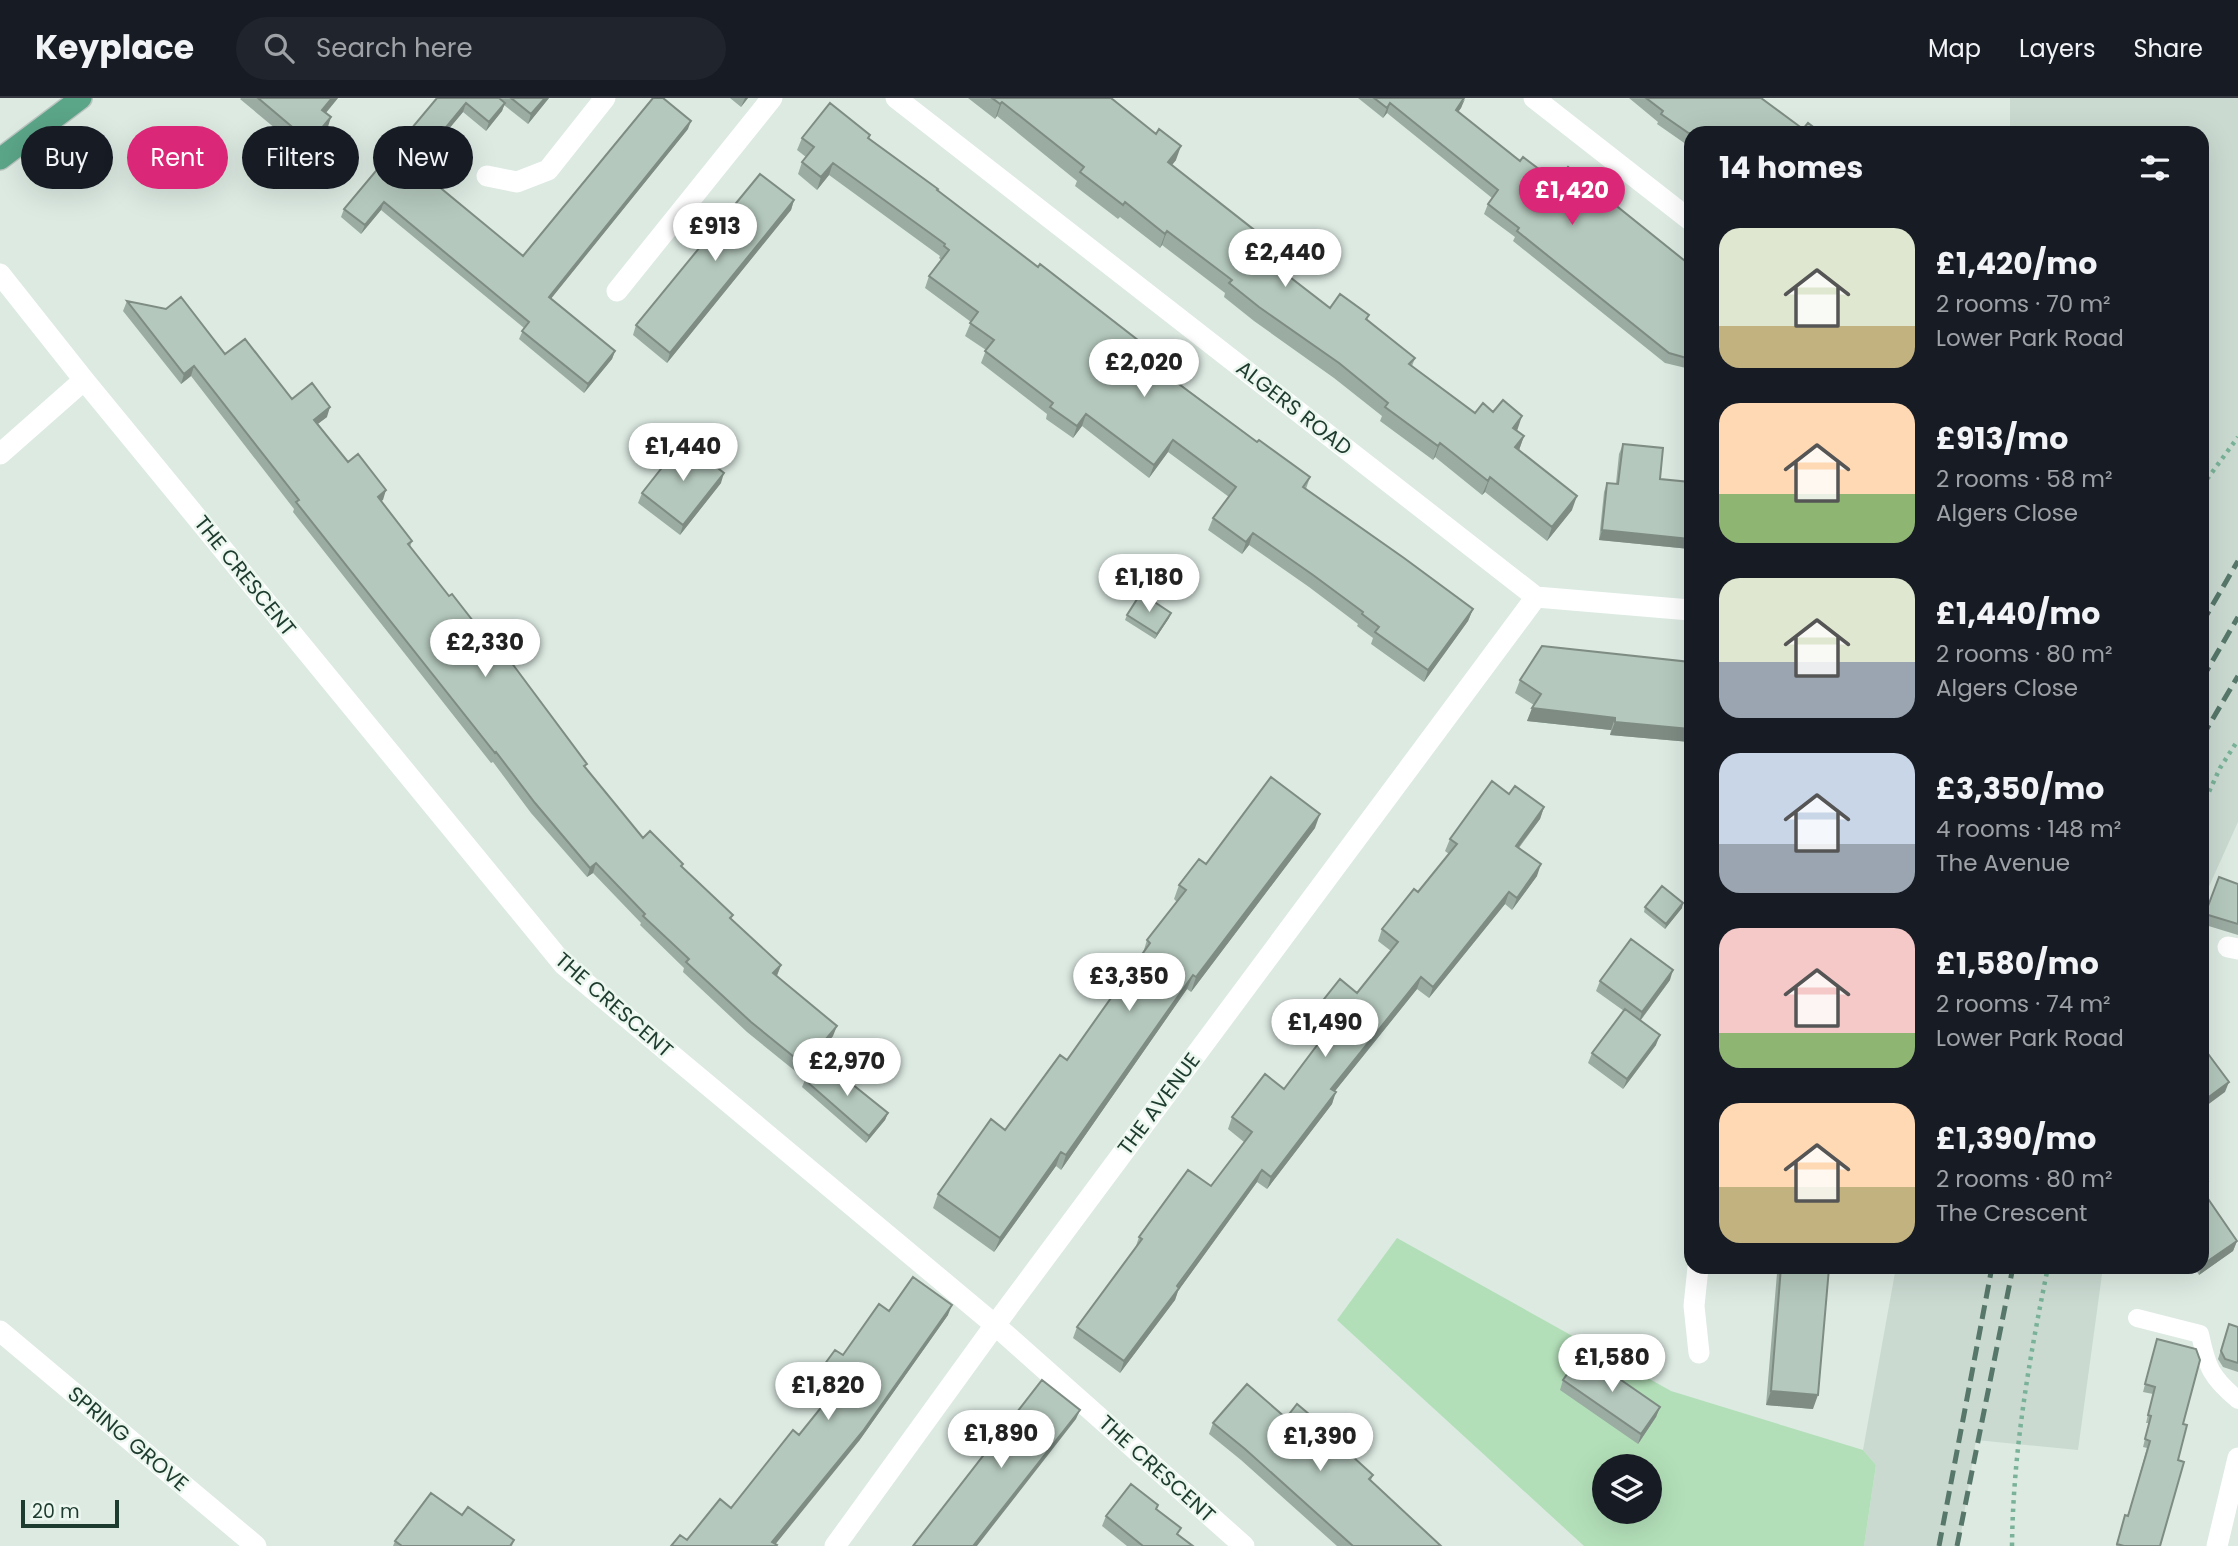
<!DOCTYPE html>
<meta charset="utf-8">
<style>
body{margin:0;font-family:Poppins,sans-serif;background:#20242c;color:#f1f3f6;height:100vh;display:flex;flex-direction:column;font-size:26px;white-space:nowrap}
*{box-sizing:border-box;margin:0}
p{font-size:23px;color:#9ea1a6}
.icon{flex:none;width:38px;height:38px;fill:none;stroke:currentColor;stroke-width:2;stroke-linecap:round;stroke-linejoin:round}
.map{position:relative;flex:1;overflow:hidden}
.side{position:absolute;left:1684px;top:28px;width:525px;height:1148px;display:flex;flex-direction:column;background:#171b24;border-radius:21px;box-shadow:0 7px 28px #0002}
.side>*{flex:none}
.guide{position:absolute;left:21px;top:28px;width:665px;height:63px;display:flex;gap:14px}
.fabs{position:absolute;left:1592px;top:1356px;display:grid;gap:14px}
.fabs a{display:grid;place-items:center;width:70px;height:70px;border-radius:50%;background:#171b24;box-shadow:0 7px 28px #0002;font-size:35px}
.scale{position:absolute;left:21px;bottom:18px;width:98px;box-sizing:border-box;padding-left:7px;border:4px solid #1d3b2e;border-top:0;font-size:19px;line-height:24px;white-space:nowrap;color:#1d3b2e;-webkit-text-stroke:5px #ecf7f0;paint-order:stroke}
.price{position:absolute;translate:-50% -60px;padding:0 16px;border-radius:24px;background:#fff;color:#222;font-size:23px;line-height:46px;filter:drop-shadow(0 2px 4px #0008)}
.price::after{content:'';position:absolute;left:50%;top:42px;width:21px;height:16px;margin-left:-10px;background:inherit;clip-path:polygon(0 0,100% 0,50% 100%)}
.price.on{background:#db2777;color:#fff}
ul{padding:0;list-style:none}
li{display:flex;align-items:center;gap:21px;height:175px;padding:0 35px}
li span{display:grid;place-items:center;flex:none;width:196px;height:140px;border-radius:21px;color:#555}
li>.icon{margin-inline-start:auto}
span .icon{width:84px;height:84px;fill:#fffc;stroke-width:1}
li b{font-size:30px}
h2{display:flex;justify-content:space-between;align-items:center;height:84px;padding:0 35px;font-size:30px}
.pill{padding:0 24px;border-radius:32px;background:#171b24;box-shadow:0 7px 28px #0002;font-size:24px;line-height:63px}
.pill.on{background:#db2777;color:#fff}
header{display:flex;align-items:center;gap:42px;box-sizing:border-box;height:98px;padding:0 35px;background:#171b24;border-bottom:2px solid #363941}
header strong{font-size:33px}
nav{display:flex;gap:38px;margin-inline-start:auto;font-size:24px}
.search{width:490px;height:63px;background:#20242c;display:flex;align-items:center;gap:18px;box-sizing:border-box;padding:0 24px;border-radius:38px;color:#9ea1a6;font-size:26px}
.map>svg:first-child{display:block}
</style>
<header>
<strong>Keyplace</strong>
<div class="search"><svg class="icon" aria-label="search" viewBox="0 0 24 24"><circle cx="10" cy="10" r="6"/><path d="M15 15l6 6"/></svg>Search here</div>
<nav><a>Map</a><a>Layers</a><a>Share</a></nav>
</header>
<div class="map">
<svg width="2238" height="1448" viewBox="0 0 2238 1448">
<rect width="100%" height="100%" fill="#dceae2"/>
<path fill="#cadad1" d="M2010,0H2238V724L2202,804V35H2010Z
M1896,1169H2103L2078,1352L1976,1342L1959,1448H1864L1876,1367L1863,1352Z"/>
<path fill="#b2dfb8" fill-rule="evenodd" d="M1397,1140L1671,1293L1863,1352L1876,1367L1864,1448H1584L1337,1222ZM1605,1368H1650V1414H1605Z"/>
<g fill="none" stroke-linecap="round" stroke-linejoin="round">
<defs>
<path id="primary" d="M0,61L81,0"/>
</defs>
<use href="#primary" stroke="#bbc4c0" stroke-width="24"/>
<path stroke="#79b298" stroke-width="4.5" stroke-dasharray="3.5 5" stroke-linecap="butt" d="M2202,388L2238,339
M2202,709L2220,670L2238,642
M2012,1448C2013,1354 2029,1261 2048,1169"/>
<path stroke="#fff" stroke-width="18" d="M2137,1220L2200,1236C2207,1270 2211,1279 2238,1302"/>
<path stroke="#fff" stroke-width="21" d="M896,0L1536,499L1690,512
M1534,0L1690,122
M487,78L517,84L548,72L605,0
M0,176L84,282L564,867L995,1227L1244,1448
M617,193L772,0
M0,356L84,282
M2228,849L2238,851
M1698,1169L1694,1208L1699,1255
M0,1233L256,1448
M835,1448L995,1227L1536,499
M2217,1448L2238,1360"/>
<use href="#primary" stroke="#5ba588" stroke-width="21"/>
<path stroke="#56776a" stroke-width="5" stroke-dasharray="14 7" stroke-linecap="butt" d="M2202,525L2238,463
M2202,581L2238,519
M2202,639L2238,578
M1939,1448L1992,1169
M1957,1448L2013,1169"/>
</g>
<path fill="#9baca3" d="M241,0H338L326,15L327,32L306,56L240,1Z
M437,0H549L528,26L504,7L502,13L486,33L463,14L416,70L523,158L688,31L551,200L615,253L612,261L584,295L519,241L524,230L381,112L361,136L341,119L344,111Z
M730,0H748L741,9Z
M968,0H1111L1176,62L1172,67L1290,179L1330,210L1369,217L1367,222L1415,260L1412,268L1475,315L1517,333L1524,338L1519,352L1572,412L1547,443L1485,394L1482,397L1435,359L1433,362L1380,323L1382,318L1334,280L1254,223L1224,199L1225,195L1162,147L1160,150L1120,119L1118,121L1075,88L1077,83L997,18L995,21Z
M1358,0H1464L1461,10L1458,14L1520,63L1690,167V271L1665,265L1513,143L1515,139L1484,116L1488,106L1492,100L1387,15L1383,20Z
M1629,0H1761L1803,31L1821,35H1690V49L1657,26L1658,24Z
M870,37L869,41L938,93L1167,276L1257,344L1310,379L1306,391L1473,511L1468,523L1424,584L1371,546L1373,540L1357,528L1358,526L1309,489L1249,447L1242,456L1208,432L1213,420L1229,399L1168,354L1149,380L1082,328L1073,340L1046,321L1047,316L981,265L986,252L965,238L971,224L925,190L929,178L941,162L939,160L940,158L829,77L817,92L798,76L802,64L806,59L797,52L802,40Z
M794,102L791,112L667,265L633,237L636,227Z
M127,203L225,256L292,301L327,319L317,326L348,364L386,392L381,403L412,443L410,449L586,671L643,740L682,769L731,821L781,867L777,878L833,938L800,977L747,934L683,874L684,870L640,827L641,825L593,775L587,779L531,715L493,664L491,665L293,414L294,411L191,278L181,286L123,213Z
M1623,346L1660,381L1690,384V451L1599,442L1604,394L1607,385H1616L1619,356Z
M721,385L680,437L638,405L642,395Z
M1127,517L1169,520L1155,541L1125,522Z
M1690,564V644L1610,637L1611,632L1527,623L1534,607L1515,595L1520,582Z
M1509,696L1544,709L1540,721L1519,750L1537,778L1512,812L1505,806L1429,900L1417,891L1335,993L1332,1006L1267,1091L1257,1084L1178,1193L1175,1202L1120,1275L1073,1240L1077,1229L1135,1151L1139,1139L1211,1088L1244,1044L1228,1031L1232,1019L1284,991L1320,944L1305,931L1309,920L1357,895L1391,853L1378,843L1382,831L1418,794L1449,756L1445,753L1450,741Z
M1315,730L1191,894L1187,891L1061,1072L1056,1068L994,1154L933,1110L938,1096L1005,1032L1067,962L1143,855L1147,842L1177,804L1174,801L1179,787L1206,766Z
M2238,786V837L2202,826L2205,816Z
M1645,809L1682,810L1665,831L1644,814Z
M1670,882L1641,922L1656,947L1623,991L1588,965L1592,955L1624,913L1596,893L1600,883Z
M805,982L888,1015L885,1022L866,1045L802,989Z
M2202,1074L2208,1083L2203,1094L2237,1143L2233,1153L2199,1177L2194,1169H2202Z
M1763,1169H1813V1311L1766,1307L1777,1175L1763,1174Z
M889,1213L948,1217L859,1343L687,1442L731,1410L799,1337L826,1304L810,1292L813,1282L843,1257Z
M2229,1226L2238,1229V1274L2223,1269L2218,1261Z
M2157,1241L2183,1326L2178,1362L2160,1448H2116L2125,1417L2128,1418L2147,1350L2143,1349L2149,1325H2146L2153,1296L2143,1294Z
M1563,1282L1660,1309L1656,1319L1638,1346L1560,1292Z
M1286,1320L1322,1327L1321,1330L1373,1377L1371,1382L1441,1448H1337L1241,1362L1209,1336L1213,1325Z
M1157,1411L1178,1437L1193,1448H1127L1102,1428L1106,1418Z
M462,1417L514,1442L512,1448H393L395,1443Z"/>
<path fill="#7e8c84" d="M332,0H338L318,24L322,12Z
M545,0H549L528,26L531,16Z
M745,0H748L741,9Z
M1465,1L1461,10L1452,22L1456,12Z
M1002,4L997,18L995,21L1000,6Z
M466,5L463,14L411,76L414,68Z
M505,5L502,13L486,33L489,24Z
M1390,5L1387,15L1383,20L1387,10Z
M331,19L327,32L306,56L310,44Z
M691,23L688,31L546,207L549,199Z
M1181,48L1176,62L1162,79L1168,64Z
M833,65L829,77L817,92L821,79Z
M794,102L791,112L667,265L670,255Z
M384,104L381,112L361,136L365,127Z
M1167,133L1162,147L1160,150L1165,136Z
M1295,164L1290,179L1280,191L1286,176Z
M615,253L612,261L584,295L588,286Z
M194,268L191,278L181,286L184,276Z
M330,309L327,319L310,332L314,322Z
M1086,316L1082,328L1073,340L1077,328Z
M1522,318L1517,333L1513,330Z
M1524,338L1519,352L1515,349Z
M1173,342L1168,354L1149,380L1154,367Z
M1440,345L1435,359L1433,362L1438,348Z
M724,375L721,385L680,437L683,427Z
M1490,379L1485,394L1482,397L1488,383Z
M386,392L383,402L374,408L378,399Z
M1577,398L1572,412L1547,443L1552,429Z
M1602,432L1690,441V451L1599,442Z
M1253,435L1249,447L1242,456L1246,444Z
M1473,511L1468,523L1424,584L1428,572Z
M1171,515L1169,520L1155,541L1157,536Z
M1532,610L1615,620L1611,632L1527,623Z
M1615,624L1690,631V644L1610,637Z
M1544,709L1540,721L1511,759L1516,748Z
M1320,716L1315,730L1191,894L1196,879Z
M596,765L593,775L587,779L590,770Z
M1541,766L1537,778L1512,812L1517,800Z
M1509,794L1505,806L1429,900L1433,889Z
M1683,805L1682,810L1665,831L1666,826Z
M781,867L777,877L770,885L773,875Z
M1673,872L1670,882L1639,924L1642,914Z
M1193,877L1187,891L1061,1072L1066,1057Z
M1421,879L1417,891L1327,1003L1331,991Z
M837,928L833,938L800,977L804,967Z
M1660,937L1656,947L1623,991L1627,981Z
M2229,984L2225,994L2202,1011V1004Z
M1336,994L1332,1006L1267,1091L1271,1079Z
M888,1015L885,1022L866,1045L869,1038Z
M1061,1054L1056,1068L994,1154L1000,1140Z
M1262,1072L1257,1084L1178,1193L1175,1202L1120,1275L1124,1263Z
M2208,1083L2204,1093L2202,1095V1088Z
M2237,1143L2233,1153L2199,1177L2202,1167Z
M1765,1169H1779L1777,1175L1763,1174Z
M952,1207L948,1217L859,1343L774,1448L772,1444Z
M1771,1293L1818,1297L1813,1311L1766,1307Z
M1660,1309L1656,1319L1638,1346L1641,1336Z
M1080,1312L1076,1321L977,1448H973Z"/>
<path fill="#b4c8bd" stroke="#7e8c84" stroke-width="2" d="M258,0H332L322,12L331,19L310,44Z
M437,0H499L505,5L489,24L466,5L414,68L523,158L653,0H663L691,23L549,199L615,253L588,286L522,233L529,224L384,104L365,127L344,111Z
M511,0H545L531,16Z
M992,0H1111L1156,36L1159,31L1181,48L1168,64L1295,164L1286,176L1330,210L1340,196L1369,217L1366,221L1415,260L1409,266L1475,315L1483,305L1493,314L1503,302L1522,318L1513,330L1524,338L1515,349L1577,398L1552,429L1490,379L1488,383L1440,345L1438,348L1385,309L1388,305L1339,265L1259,209L1229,185L1232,182L1167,133L1165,136L1125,104L1123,107L1080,74L1084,69L1002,4L1000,6Z
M1374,0H1464L1456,12L1520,63L1523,59L1556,84L1568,69L1690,167V261L1669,255L1517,133L1519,130L1488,106L1498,92L1390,5L1387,10Z
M1646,0H1761L1803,31L1808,25L1821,35H1690V36L1661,16L1663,13Z
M830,5L870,37L868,40L938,91L937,92L1038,169L1040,166L1170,267L1164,275L1257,344L1259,342L1310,379L1303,389L1404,460L1473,511L1428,572L1375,534L1379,529L1362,516L1363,514L1313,477L1253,435L1246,444L1213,420L1236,389L1173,342L1154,367L1086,316L1077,328L1050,309L1053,305L985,253L994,242L970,225L978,214L929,178L949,152L944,148L945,146L833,65L821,79L802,64L814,49L802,40Z
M760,76L794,102L670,255L636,227Z
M181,199L225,256L245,241L292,301L312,285L330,309L314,322L348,364L358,356L386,392L378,399L412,443L408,446L449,498L452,496L484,537L487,534L514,568L587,666L584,668L643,740L650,733L683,766L681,768L733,817L730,820L781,867L773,875L837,928L804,967L751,924L686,864L689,861L643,818L645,816L596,765L590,770L535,705L496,654L495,655L296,404L299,402L194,268L184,276L127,203L166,211Z
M683,343L724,375L683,427L642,395Z
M1623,346L1663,350L1660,381L1690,384V441L1602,432L1607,385L1618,386Z
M1141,495L1171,515L1157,536L1127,517Z
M1542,548L1690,564V631L1615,624V620L1532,610L1541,596L1520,582Z
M1271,679L1320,716L1196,879L1193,877L1066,1057L1061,1054L1000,1140L938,1096L991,1021L1005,1032L1060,957L1067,962L1150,845L1147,842L1186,792L1179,787L1199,761L1206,766Z
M1492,683L1509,696L1515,688L1544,709L1516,748L1541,766L1517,800L1509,794L1433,889L1421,879L1331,991L1336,994L1271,1079L1262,1072L1177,1188L1179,1190L1124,1263L1077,1229L1142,1141L1139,1139L1188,1072L1211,1088L1252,1034L1232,1019L1265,976L1284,991L1327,934L1309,920L1340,881L1357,895L1398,844L1382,831L1414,791L1418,794L1457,746L1450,741Z
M2219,779L2238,786V826L2205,816Z
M1662,788L1683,805L1666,826L1645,809Z
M1631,841L1673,872L1642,914L1600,883Z
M1625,911L1660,937L1627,981L1592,955Z
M2203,949L2229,984L2202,1004V950Z
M822,962L888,1015L869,1038L805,982Z
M2202,1074L2208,1083L2202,1088Z
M2202,1092L2237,1143L2202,1167Z
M1781,1169L1829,1170L1818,1297L1771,1293Z
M913,1179L952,1207L863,1333L772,1444L777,1447L776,1448H671L680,1437L687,1442L720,1401L731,1410L793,1332L799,1337L832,1296L813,1282L835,1252L843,1257L879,1206L889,1213Z
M2229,1226L2238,1229V1265L2225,1261L2221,1253Z
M2157,1241L2196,1251L2200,1262L2183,1326L2187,1327L2178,1362L2184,1364L2160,1448H2124L2117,1446L2125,1417L2128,1418L2150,1343L2145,1341L2151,1318L2148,1317L2155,1289L2145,1286Z
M1582,1255L1660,1309L1641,1336L1563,1282Z
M1042,1282L1080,1312L973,1448H913Z
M1247,1286L1286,1320L1297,1306L1322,1327L1320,1329L1373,1377L1369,1381L1441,1448H1353L1245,1351L1213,1325Z
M1131,1386L1158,1407L1156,1411L1181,1430L1177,1436L1193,1448H1143L1106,1418Z
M431,1395L462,1417L468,1409L514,1442L510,1448H402L395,1443Z"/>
<g text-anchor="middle" stroke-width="5" stroke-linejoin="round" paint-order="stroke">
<g font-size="21" fill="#1d3b2e" stroke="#ecf7f0">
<text transform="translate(1294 310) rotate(38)" y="7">ALGERS ROAD</text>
<text transform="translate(245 478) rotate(51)" y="7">THE CRESCENT</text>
<text transform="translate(614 907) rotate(41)" y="7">THE CRESCENT</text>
<text transform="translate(1159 1006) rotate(-53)" y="7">THE AVENUE</text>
<text transform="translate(128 1341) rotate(40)" y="7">SPRING GROVE</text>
<text transform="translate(1157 1371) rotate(42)" y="7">THE CRESCENT</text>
</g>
</g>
</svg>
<div class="fabs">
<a><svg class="icon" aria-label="layers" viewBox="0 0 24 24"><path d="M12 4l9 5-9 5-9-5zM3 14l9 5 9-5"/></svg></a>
</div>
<div class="scale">20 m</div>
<b class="price on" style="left:1572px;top:129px">£1,420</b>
<b class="price" style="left:715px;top:165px">£913</b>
<b class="price" style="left:1285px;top:191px">£2,440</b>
<b class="price" style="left:1144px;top:301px">£2,020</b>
<b class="price" style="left:683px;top:385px">£1,440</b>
<b class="price" style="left:1149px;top:516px">£1,180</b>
<b class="price" style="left:485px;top:581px">£2,330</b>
<b class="price" style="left:1129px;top:915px">£3,350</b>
<b class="price" style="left:1325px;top:961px">£1,490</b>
<b class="price" style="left:847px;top:1000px">£2,970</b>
<b class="price" style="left:1612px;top:1296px">£1,580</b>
<b class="price" style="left:828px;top:1324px">£1,820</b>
<b class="price" style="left:1001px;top:1372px">£1,890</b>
<b class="price" style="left:1320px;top:1375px">£1,390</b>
<div class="guide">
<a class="pill">Buy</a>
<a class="pill on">Rent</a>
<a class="pill">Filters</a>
<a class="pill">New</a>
</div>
<section class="side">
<h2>14 homes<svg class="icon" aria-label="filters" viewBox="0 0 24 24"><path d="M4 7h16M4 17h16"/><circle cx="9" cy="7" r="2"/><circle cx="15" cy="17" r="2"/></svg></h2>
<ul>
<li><span style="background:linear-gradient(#dfe7d0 70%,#c2b280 0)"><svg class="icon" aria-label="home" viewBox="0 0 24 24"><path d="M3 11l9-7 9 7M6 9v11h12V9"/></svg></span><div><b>£1,420/mo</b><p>2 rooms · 70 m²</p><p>Lower Park Road</p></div></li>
<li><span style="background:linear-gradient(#ffd9b3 65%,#8fb573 0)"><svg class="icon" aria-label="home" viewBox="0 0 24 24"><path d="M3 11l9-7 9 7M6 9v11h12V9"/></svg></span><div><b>£913/mo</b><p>2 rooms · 58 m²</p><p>Algers Close</p></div></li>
<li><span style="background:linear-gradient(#dfe7d0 60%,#9aa5b1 0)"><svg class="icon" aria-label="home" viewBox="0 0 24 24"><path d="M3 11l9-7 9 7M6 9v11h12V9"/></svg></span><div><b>£1,440/mo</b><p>2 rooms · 80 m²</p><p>Algers Close</p></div></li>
<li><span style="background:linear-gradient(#c9d6e8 65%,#9aa5b1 0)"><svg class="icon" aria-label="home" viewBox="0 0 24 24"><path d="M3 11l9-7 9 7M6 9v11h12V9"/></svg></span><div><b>£3,350/mo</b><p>4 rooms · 148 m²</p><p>The Avenue</p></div></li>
<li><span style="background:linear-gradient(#f6c9c9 75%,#8fb573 0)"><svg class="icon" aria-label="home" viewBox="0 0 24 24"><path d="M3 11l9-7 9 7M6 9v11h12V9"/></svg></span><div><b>£1,580/mo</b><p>2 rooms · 74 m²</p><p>Lower Park Road</p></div></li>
<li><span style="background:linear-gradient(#ffd9b3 60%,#c2b280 0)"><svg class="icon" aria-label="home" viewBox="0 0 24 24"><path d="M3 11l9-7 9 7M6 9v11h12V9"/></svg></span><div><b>£1,390/mo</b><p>2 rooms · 80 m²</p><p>The Crescent</p></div></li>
</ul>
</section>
</div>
